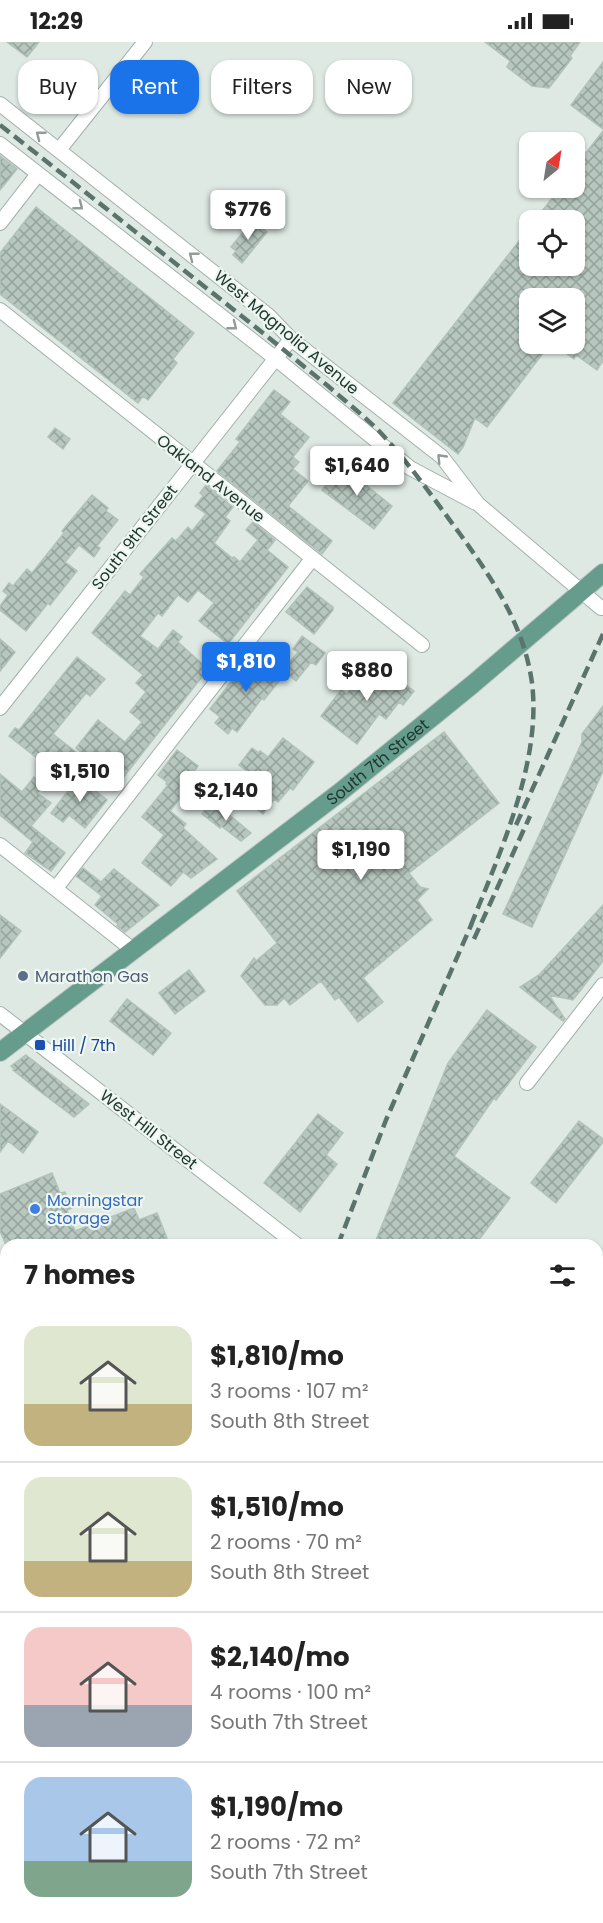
<!DOCTYPE html>
<meta charset="utf-8">
<style>
body{margin:0;font-family:Poppins,sans-serif;background:#f6f6f6;color:#222;height:100vh;display:flex;flex-direction:column;font-size:22px;white-space:nowrap}
*{box-sizing:border-box;margin:0}
p{font-size:20px;color:#767676}
.icon{flex:none;width:33px;height:33px;fill:none;stroke:currentColor;stroke-width:2;stroke-linecap:round;stroke-linejoin:round}
.map{position:relative;flex:1;overflow:hidden}
.details{position:absolute;left:0px;top:1197px;width:603px;height:684px;display:flex;flex-direction:column;background:#fff;border-radius:18px 18px 0 0;box-shadow:0 2px 4px #0004}
.details>*{flex:none}
.banner{position:absolute;left:18px;top:18px;width:567px;height:54px;display:flex;gap:12px}
.needle{width:39px;rotate:30deg}
.fabs{position:absolute;left:519px;top:90px;display:grid;gap:12px}
.fabs a{display:grid;place-items:center;width:66px;height:66px;border-radius:12px;background:#fff;box-shadow:0 2px 4px #0004;font-size:30px}
.price{position:absolute;translate:-50% -51px;padding:0 14px;border-radius:6px;background:#fff;color:#222;font-size:20px;line-height:39px;filter:drop-shadow(0 2px 3px #0008)}
.price::after{content:'';position:absolute;left:50%;top:36px;width:18px;height:14px;margin-left:-9px;background:inherit;clip-path:polygon(0 0,100% 0,50% 100%)}
.price.on{background:#1a73e8;color:#fff}
ul{padding:0;list-style:none}
li{display:flex;align-items:center;gap:18px;height:150px;padding:0 24px}
li+li{border-top:2px solid #e0e0e0}
li span{display:grid;place-items:center;flex:none;width:168px;height:120px;border-radius:18px;color:#555}
li>.icon{margin-inline-start:auto}
span .icon{width:72px;height:72px;fill:#fffc;stroke-width:1}
li b{font-size:26px}
h2{display:flex;justify-content:space-between;align-items:center;height:72px;padding:0 24px;font-size:26px}
.pill{padding:0 21px;border-radius:18px;background:#fff;box-shadow:0 2px 4px #0004;font-size:21px;line-height:54px}
.pill.on{background:#1a73e8;color:#fff}
.status{display:flex;justify-content:space-between;align-items:center;height:42px;padding:0 30px;background:#fff;direction:ltr}
.status svg{height:16px;fill:currentColor}
.map>svg:first-child{display:block}
</style>
<div class="status"><b>12:29</b><svg viewBox="0 0 49 12"><path d="M0 12V9h3v3zM5 12V6h3v6zM10 12V3h3v9zM15 12V0h3v12zM26 1h20v11H26zM47 4h2v5h-2z"/></svg></div>
<div class="map">
<svg width="603" height="1881" viewBox="0 0 603 1881">
<defs>
<pattern id="building-cross-hatch" width="8" height="8" patternUnits="userSpaceOnUse" patternTransform="scale(1.5)"><rect width="8" height="8" fill="#b7c6bf"/><path d="M0 0l8 8M0 8l8-8" fill="none" stroke="#94a29c"/></pattern>
</defs>
<rect width="100%" height="100%" fill="#dee9e4"/>
<path fill="url(#building-cross-hatch)" stroke="#b1c2ba" stroke-width="1.5" d="M7,0H39L27,15Z
M485,0H580L570,14L572,16L549,46L532,44L507,25L510,19Z
M603,20V87L571,63Z
M603,89V319L597,328L576,313L574,317L553,302H574V256H530V302H550L487,385L475,376L463,405L458,412L393,361L530,185V224H574V178H535L560,146H574V126Z
M0,114L17,127L0,148Z
M36,165L194,291L173,317L177,321L148,358L143,354L138,361L0,252V211Z
M253,178L267,190L242,221L233,213L236,209L231,205Z
M274,348L290,360L280,372L309,395L293,415L299,420L293,427L308,439L288,464L332,499L322,512L217,429L240,400L236,397Z
M55,386L70,397L63,407L48,395Z
M341,423L392,464L374,487L322,448Z
M206,443L233,465L225,475L230,479L214,501L232,516L234,515L240,520L258,498L246,488L253,480L275,498L267,508L288,525L228,602L199,579L214,561L198,548L188,560L178,553L162,574L158,571L140,594L158,607L173,588L182,595L178,600L208,627L119,741L76,706L98,678L125,700L142,680L130,670L146,650L136,641L143,633L92,591L125,549L130,553L144,535L140,532L172,496L176,499L188,485L192,489L206,472L195,464L203,454L200,451Z
M92,453L108,466L106,469L118,478L97,504L100,506L94,515L79,503L65,520L77,529L50,563L48,561L26,589L0,568V564L8,553L3,549L9,541L13,544L27,527L32,531L64,491L62,489Z
M307,545L333,565V568L314,592L286,570Z
M302,594L325,611L316,623L311,620L296,639L283,628L298,610L293,607Z
M0,597L15,610L0,629Z
M255,609L284,633L264,658L262,656L237,690L232,686L228,692L215,681L220,675L210,667Z
M77,615L105,637L90,654L86,651L53,692L81,714L71,725L51,708L42,720L9,694L15,686L19,688Z
M375,618L414,649L403,663L399,660L386,677L379,672L357,702L321,674L341,648L347,652Z
M603,664V729L532,885L503,872L582,700V692Z
M444,690L499,761L409,831L420,845L428,847L417,858L432,878L363,936L383,960L358,980L339,955L335,958L321,939L290,963L284,956L277,963H265L241,934L254,916L256,919L277,901L237,849Z
M283,696L314,720L293,748L290,746L278,760L274,757L263,772L232,747L247,729L239,723L252,706L259,711L260,709L268,715Z
M177,708L198,724L187,739L191,742L170,769L186,782L183,786L217,817L191,836L183,830L171,844L142,821L164,793L142,775L168,743L166,742L167,740L158,733Z
M0,732L22,750L34,735L44,743L37,751L51,761L31,784L65,811L51,829L25,811L33,800L0,773Z
M76,734L107,758L85,786L69,773L63,780L51,771L72,744L70,743Z
M211,761L220,768L222,767L251,791L241,799L221,784L220,786L202,772Z
M83,826L101,840L114,827L159,863L125,890L117,884L118,882L95,863L102,854L76,834Z
M603,863V919L573,958L549,953L565,977L563,979L520,945L539,933Z
M0,873L21,889L0,916Z
M189,928L205,949L175,972L159,951Z
M127,957L171,991L153,1013L110,979Z
M487,968L536,1005L496,1058L494,1056L454,1114L510,1156L475,1203H374L448,1021Z
M26,1013L89,1062L74,1075L38,1048L13,1028L14,1027L11,1024Z
M0,1062L38,1090L23,1111L8,1099L0,1110Z
M318,1072L343,1091L326,1113L337,1122L300,1170L264,1141Z
M579,1079L603,1097V1100L556,1161L531,1141Z
M52,1131L60,1151L65,1150L72,1166L67,1168L75,1189L134,1166L139,1178L157,1171L167,1196L150,1203H6L0,1189V1152Z"/>
<g fill="none" stroke-linecap="round" stroke-linejoin="round">
<defs>
<path id="minor" d="M0,62L269,274L291,297L442,415L478,462L601,566
M0,102L275,316L410,426L474,460
M59,108L145,0
M0,181L38,132
M0,268L422,603
M0,666L291,297
M0,803L133,908
M56,846L312,517
M0,972L297,1203
M527,1041L603,943
M0,1254L6,1269
M0,1350L6,1348
M597,1377L603,1369
M597,1435L603,1440
M597,1813L603,1818
M204,1875L206,1881
M59,1881L61,1875"/>
<g id="major">
<path id="s1" d="M0,1010L339,751L473,642L603,531"/>
</g>
</defs>
<use href="#minor" stroke="#a1b0aa" stroke-width="16"/>
<use href="#major" stroke="#bcc3c1" stroke-width="20"/>
<use href="#minor" stroke="#fff" stroke-width="14"/>
<use href="#major" stroke="#659c8c" stroke-width="18"/>
<path stroke="#5a736c" stroke-width="4.5" stroke-dasharray="12 6" stroke-linecap="butt" d="M0,83C78,144 156,206 234,268C266,293 297,319 328,344C345,359 363,373 379,389C409,421 434,457 460,492C493,538 524,583 532,641C542,721 498,815 469,888
M516,783L603,592
M474,897L530,774
M338,1203L386,1078L472,881
M106,1881L108,1875"/>
</g>
<defs><path id="oneway-chevron" d="M-2-3.5L2.5 0L-2 3.5" fill="none" stroke-width="1.6" stroke-linecap="round" stroke-linejoin="round" transform="scale(1.5)"/></defs>
<g stroke="#909c98">
<use href="#oneway-chevron" transform="translate(40 93) rotate(-142)"/>
<use href="#oneway-chevron" transform="translate(79 164) rotate(38)"/>
<use href="#oneway-chevron" transform="translate(193 214) rotate(-142)"/>
<use href="#oneway-chevron" transform="translate(233 284) rotate(38)"/>
<use href="#oneway-chevron" transform="translate(441 416) rotate(-134)"/>
</g>
<circle fill="#5c6f8a" stroke="#eef6f2" stroke-width="2" cx="23" cy="934" r="6"/>
<rect fill="#1a4fb4" stroke="#eef6f2" stroke-width="2" x="34" y="997" width="12" height="12" rx="3"/>
<circle fill="#3f7fe0" stroke="#eef6f2" stroke-width="2" cx="35" cy="1167" r="6"/>
<g text-anchor="middle" stroke-width="4.5" stroke-linejoin="round" paint-order="stroke">
<g font-size="16" fill="#203830" stroke="#eef6f2">
<text transform="translate(287 290) rotate(40)" y="6">West Magnolia Avenue</text>
<text transform="translate(211 436) rotate(38)" y="6">Oakland Avenue</text>
<text transform="translate(134 495) rotate(-52)" y="6">South 9th Street</text>
<text dy="6" stroke="none"><textPath href="#s1" startOffset="476">South 7th Street</textPath></text>
<text transform="translate(149 1087) rotate(38)" y="6">West Hill Street</text>
</g>
<g font-size="16" fill="#4e5e75" stroke="#eef6f2" text-anchor="start">
<text x="35" y="940">Marathon Gas</text>
</g>
<g font-size="16" fill="#164399" stroke="#eef6f2" text-anchor="start">
<text x="52" y="1009">Hill / 7th</text>
</g>
<g font-size="16" fill="#366cbe" stroke="#eef6f2" text-anchor="start">
<text x="47" y="1164">Morningstar<tspan x="47" dy="18">Storage</tspan></text>
</g>
</g>
</svg>
<div class="fabs">
<a><svg class="needle" viewBox="-14 -14 28 28"><path d="M0-13l5 13h-10z" fill="#e53935"/><path d="M0 13l5-13h-10z" fill="#767676"/></svg></a>
<a><svg class="icon" aria-label="locate" viewBox="0 0 24 24"><circle cx="12" cy="12" r="6"/><path d="M12 2v4M12 18v4M2 12h4M18 12h4"/></svg></a>
<a><svg class="icon" aria-label="layers" viewBox="0 0 24 24"><path d="M12 4l9 5-9 5-9-5zM3 14l9 5 9-5"/></svg></a>
</div>
<b class="price" style="left:248px;top:199px">$776</b>
<b class="price" style="left:357px;top:455px">$1,640</b>
<b class="price on" style="left:246px;top:651px">$1,810</b>
<b class="price" style="left:367px;top:660px">$880</b>
<b class="price" style="left:80px;top:761px">$1,510</b>
<b class="price" style="left:226px;top:780px">$2,140</b>
<b class="price" style="left:361px;top:839px">$1,190</b>
<div class="banner">
<a class="pill">Buy</a>
<a class="pill on">Rent</a>
<a class="pill">Filters</a>
<a class="pill">New</a>
</div>
<section class="details">
<h2>7 homes<svg class="icon" aria-label="filters" viewBox="0 0 24 24"><path d="M4 7h16M4 17h16"/><circle cx="9" cy="7" r="2"/><circle cx="15" cy="17" r="2"/></svg></h2>
<ul>
<li><span style="background:linear-gradient(#dfe7d0 65%,#c2b280 0)"><svg class="icon" aria-label="home" viewBox="0 0 24 24"><path d="M3 11l9-7 9 7M6 9v11h12V9"/></svg></span><div><b>$1,810/mo</b><p>3 rooms · 107 m²</p><p>South 8th Street</p></div></li>
<li><span style="background:linear-gradient(#dfe7d0 70%,#c2b280 0)"><svg class="icon" aria-label="home" viewBox="0 0 24 24"><path d="M3 11l9-7 9 7M6 9v11h12V9"/></svg></span><div><b>$1,510/mo</b><p>2 rooms · 70 m²</p><p>South 8th Street</p></div></li>
<li><span style="background:linear-gradient(#f6c9c9 65%,#9aa5b1 0)"><svg class="icon" aria-label="home" viewBox="0 0 24 24"><path d="M3 11l9-7 9 7M6 9v11h12V9"/></svg></span><div><b>$2,140/mo</b><p>4 rooms · 100 m²</p><p>South 7th Street</p></div></li>
<li><span style="background:linear-gradient(#a9c7e8 70%,#7fa58c 0)"><svg class="icon" aria-label="home" viewBox="0 0 24 24"><path d="M3 11l9-7 9 7M6 9v11h12V9"/></svg></span><div><b>$1,190/mo</b><p>2 rooms · 72 m²</p><p>South 7th Street</p></div></li>
</ul>
</section>
</div>
